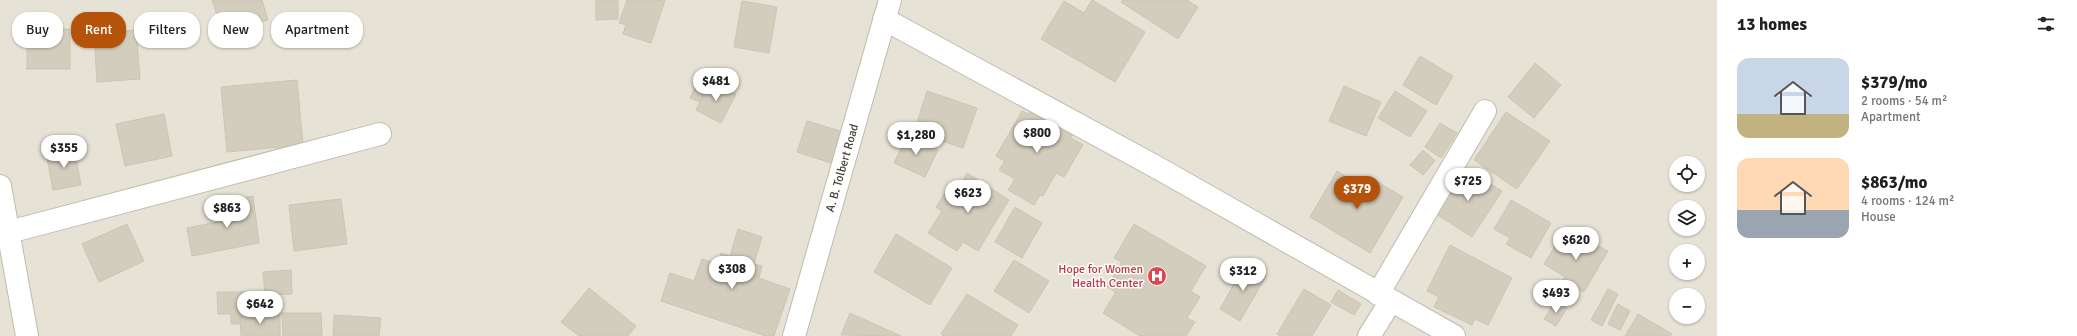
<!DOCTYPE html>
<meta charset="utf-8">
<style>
body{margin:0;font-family:Signika,sans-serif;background:#f2f2f2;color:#202124;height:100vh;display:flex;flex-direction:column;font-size:15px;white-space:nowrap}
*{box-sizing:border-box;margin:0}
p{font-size:13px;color:#757577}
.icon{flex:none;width:22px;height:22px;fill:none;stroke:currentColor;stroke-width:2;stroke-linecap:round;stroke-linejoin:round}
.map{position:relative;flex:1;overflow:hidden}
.panel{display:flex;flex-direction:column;background:#fff;width:360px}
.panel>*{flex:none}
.guide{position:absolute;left:12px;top:12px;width:380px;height:36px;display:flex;gap:8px}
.buttons{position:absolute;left:1669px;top:156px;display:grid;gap:8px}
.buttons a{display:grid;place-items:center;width:36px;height:36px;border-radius:50%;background:#fff;box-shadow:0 1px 3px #0004;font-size:20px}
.price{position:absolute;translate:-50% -34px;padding:0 9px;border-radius:14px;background:#fff;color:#222;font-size:13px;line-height:26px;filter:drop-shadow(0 1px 2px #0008)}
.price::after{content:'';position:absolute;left:50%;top:24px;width:12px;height:9px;margin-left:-6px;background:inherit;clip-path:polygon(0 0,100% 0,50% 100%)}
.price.on{background:#b45309;color:#fff}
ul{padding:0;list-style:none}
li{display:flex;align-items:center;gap:12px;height:100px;padding:0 20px}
li span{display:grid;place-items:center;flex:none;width:112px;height:80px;border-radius:12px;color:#555}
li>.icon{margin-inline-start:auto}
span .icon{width:48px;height:48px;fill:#fffc;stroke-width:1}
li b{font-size:17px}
h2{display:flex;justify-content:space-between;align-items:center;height:48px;padding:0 20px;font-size:17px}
.tag{padding:0 14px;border-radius:16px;background:#fff;box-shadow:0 1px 3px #0004;font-size:14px;line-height:36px}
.tag.on{background:#b45309;color:#fff}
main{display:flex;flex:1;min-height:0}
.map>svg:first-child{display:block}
</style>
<main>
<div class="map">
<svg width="1717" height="336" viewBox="0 0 1717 336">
<rect width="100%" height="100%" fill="#f2f0e7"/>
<path fill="#e6e2d6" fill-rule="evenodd" d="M0,0H1717V336H0ZM1676,163H1698V185H1676ZM1676,207H1698V229H1676ZM1676,251H1698V273H1676ZM1676,295H1698V317H1676Z"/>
<path fill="#d3cdbd" stroke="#cdc5b1" d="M212,0H262L268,20L223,33Z
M596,0H618V19L596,20Z
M627,0H665L651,43L623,34L626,25L619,23Z
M1092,0L1145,32L1115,82L1041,39L1064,1L1084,13Z
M1123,0H1187L1198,7L1178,39L1121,2Z
M742,1L777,7L769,53L734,47Z
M27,29H70V69H27Z
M136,30L140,79L97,82L94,33Z
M1420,56L1453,76L1436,105L1403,85Z
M1535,63L1561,85L1534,118L1508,97Z
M700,77L710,82L700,102L690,98Z
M297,80L303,145L227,152L221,87Z
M710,82L736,94L721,123L696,110Z
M1344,86L1381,102L1366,136L1329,121Z
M927,91L977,108L963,148L914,132Z
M1395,91L1427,111L1410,137L1378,118Z
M1032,108L1073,133L1071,138L1083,145L1064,177L1056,173L1043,196L1040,195L1034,205L1008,190L1015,179L999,170L1005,161L996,156L1022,111L1028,114Z
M1506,112L1550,141L1517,189L1474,160Z
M164,114L172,156L125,166L116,124Z
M807,121L847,133L837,165L797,152Z
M1440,123L1457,133L1441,158L1425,147Z
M907,136L938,150L925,177L894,163Z
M74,148L81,185L53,190L46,153Z
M1423,150L1435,161L1423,175L1410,165Z
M1463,167L1502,191L1472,237L1433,212Z
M1337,171L1368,190L1374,180L1403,197L1370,253L1310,217Z
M967,173L1009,200L978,251L963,242L957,251L928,233L942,211L936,207L952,182L960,186Z
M253,196L259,243L192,256L187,228L227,220L223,202Z
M341,199L347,244L294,251L289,205Z
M1511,200L1551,223L1531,258L1506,244L1510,238L1494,229Z
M1015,207L1042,223L1022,258L995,242Z
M127,224L144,261L99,282L82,244Z
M1134,224L1206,266L1191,291L1200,297L1187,318L1195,322L1186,336H1140L1103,313L1116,292L1107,287L1122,262L1114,258Z
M738,229L762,237L754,264L762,266L759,278L790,289L774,336H766L661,301L670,273L694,281L702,259L718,264L721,253L730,256Z
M1563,233L1583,245L1586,240L1608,251L1584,292L1562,281L1565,277L1544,264Z
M896,234L952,268L930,305L874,272Z
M1450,245L1512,278L1488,325L1475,319L1472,325L1434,307L1439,297L1427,291Z
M1014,260L1049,281L1029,313L994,291Z
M1245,264L1266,276L1240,321L1220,309Z
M291,270L292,294L265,295L263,272Z
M589,288L636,326L628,336H579L561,322Z
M1304,289L1331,305L1312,336H1281L1277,334Z
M1608,289L1618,294L1602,326L1591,320Z
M1338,290L1361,304L1354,315L1331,302Z
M217,292H248V313H240V324H231V314H218Z
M967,294L1018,325L1011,336H944L941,334Z
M1555,301L1567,308L1556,326L1544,319Z
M1618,304L1630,311L1620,330L1608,324Z
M280,313V336H241L240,314Z
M282,313H321L322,336H283Z
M850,313L901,336L841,335Z
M1638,314L1672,334L1670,336H1625Z
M334,315L381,318L379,336H333Z"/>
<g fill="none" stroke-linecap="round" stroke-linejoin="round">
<defs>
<path id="minor" d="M884,19L1158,168L1454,336
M0,186L27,336
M9,232L380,134
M1378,294L1485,111
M794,336L890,0
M1369,336L1391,301"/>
</defs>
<use href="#minor" stroke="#c0bbad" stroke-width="24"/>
<use href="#minor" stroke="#fff" stroke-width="22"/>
</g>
<defs>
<symbol id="hospital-disc" viewBox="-11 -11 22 22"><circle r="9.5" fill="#e0444e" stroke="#fff"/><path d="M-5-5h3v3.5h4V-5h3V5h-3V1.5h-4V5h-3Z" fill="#fff"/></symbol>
</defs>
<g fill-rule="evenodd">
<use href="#hospital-disc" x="1146" y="265" width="22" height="22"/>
</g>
<g text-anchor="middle" stroke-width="3" stroke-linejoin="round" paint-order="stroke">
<g font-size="12" fill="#454137" stroke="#fff">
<text transform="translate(842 168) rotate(-74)" y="4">A. B. Tolbert Road</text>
</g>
<g font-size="12" fill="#be3a42" stroke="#fff" text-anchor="end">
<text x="1143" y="273">Hope for Women<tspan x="1143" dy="14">Health Center</tspan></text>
</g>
</g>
</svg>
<div class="buttons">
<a><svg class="icon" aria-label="locate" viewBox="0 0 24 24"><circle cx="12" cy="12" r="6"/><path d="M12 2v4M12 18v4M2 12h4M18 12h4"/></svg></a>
<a><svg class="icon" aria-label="layers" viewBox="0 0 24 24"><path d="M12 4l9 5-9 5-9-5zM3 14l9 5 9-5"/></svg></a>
<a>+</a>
<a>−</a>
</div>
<b class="price" style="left:716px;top:102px">$481</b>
<b class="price" style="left:1037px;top:154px">$800</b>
<b class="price" style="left:916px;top:156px">$1,280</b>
<b class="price" style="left:64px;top:169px">$355</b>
<b class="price" style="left:1468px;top:202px">$725</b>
<b class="price on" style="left:1357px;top:210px">$379</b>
<b class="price" style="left:968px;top:214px">$623</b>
<b class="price" style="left:227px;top:229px">$863</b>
<b class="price" style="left:1576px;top:261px">$620</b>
<b class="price" style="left:732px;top:290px">$308</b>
<b class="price" style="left:1243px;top:292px">$312</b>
<b class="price" style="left:1556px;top:314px">$493</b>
<b class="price" style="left:260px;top:325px">$642</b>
<div class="guide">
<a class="tag">Buy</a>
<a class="tag on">Rent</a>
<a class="tag">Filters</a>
<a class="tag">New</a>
<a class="tag">Apartment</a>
</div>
</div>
<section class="panel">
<h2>13 homes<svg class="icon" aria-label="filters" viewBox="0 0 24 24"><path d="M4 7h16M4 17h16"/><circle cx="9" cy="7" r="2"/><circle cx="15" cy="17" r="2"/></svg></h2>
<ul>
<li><span style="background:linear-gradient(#c9d6e8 70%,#c2b280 0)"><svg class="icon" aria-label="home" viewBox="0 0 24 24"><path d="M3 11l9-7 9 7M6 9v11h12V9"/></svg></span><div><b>$379/mo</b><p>2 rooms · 54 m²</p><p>Apartment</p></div></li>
<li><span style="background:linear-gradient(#ffd9b3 65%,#9aa5b1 0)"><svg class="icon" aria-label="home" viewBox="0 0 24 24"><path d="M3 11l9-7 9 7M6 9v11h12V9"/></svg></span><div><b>$863/mo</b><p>4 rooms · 124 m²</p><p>House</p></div></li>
</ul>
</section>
</main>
